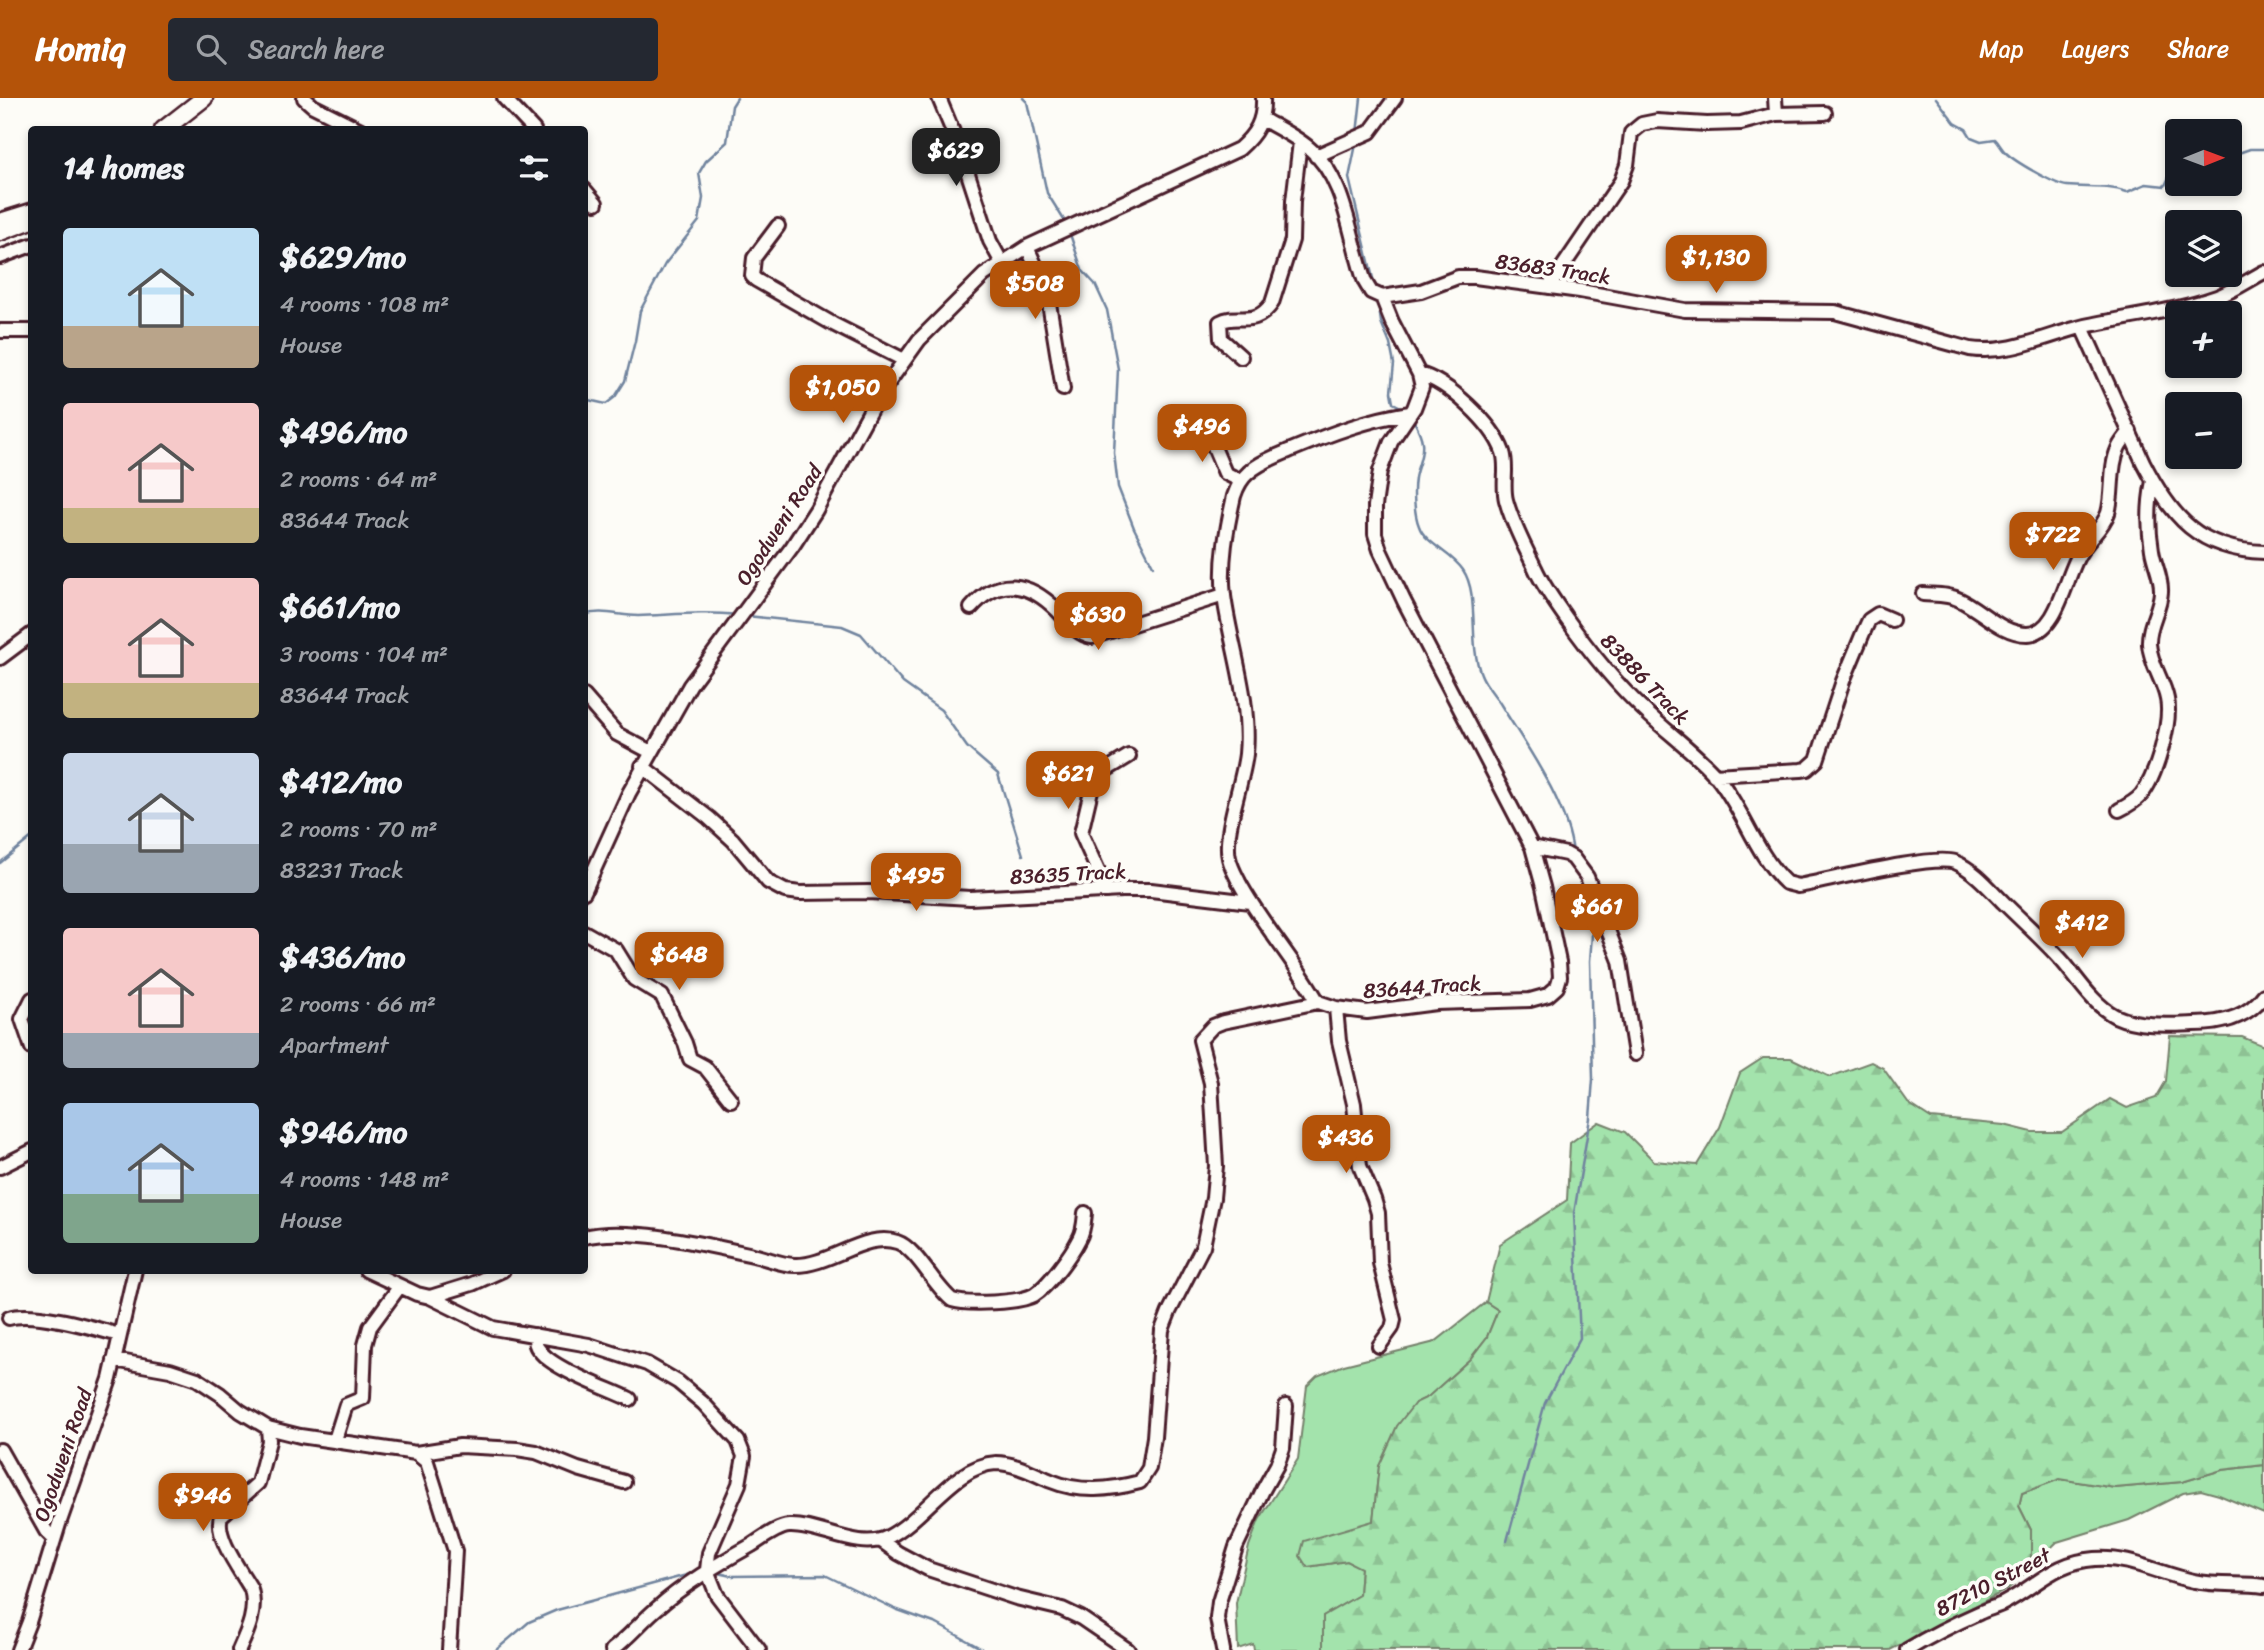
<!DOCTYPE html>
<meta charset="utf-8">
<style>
body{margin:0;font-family:Sriracha,sans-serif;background:#242831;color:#f1f3f6;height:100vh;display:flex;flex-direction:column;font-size:26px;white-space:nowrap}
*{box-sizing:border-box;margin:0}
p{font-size:23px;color:#9ea1a6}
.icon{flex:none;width:38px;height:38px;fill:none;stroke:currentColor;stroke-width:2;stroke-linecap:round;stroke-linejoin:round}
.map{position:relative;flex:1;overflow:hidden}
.drawer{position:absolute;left:28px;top:28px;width:560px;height:1148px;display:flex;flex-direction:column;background:#171b24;border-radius:7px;box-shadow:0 4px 10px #0003}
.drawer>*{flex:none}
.needle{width:46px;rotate:89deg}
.controls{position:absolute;left:2165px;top:21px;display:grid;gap:14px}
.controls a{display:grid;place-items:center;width:77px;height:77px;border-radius:7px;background:#171b24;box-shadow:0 4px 10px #0003;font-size:35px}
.price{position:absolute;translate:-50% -60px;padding:0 16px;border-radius:14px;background:#b45309;color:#fff;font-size:23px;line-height:46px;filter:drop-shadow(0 2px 4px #0008)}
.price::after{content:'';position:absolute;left:50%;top:42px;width:21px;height:16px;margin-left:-10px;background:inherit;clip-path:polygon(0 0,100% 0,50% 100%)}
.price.active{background:#222;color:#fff}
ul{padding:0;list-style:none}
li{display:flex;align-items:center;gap:21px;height:175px;padding:0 35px}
li span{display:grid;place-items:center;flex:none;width:196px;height:140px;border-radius:7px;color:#555}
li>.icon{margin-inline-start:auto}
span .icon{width:84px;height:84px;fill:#fffc;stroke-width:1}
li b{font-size:30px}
h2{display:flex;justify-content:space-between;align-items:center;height:84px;padding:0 35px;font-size:30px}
header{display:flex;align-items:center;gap:42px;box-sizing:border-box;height:98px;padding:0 35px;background:#b45309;color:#fff}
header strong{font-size:33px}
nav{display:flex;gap:38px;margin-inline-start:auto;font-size:24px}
.search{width:490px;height:63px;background:#242831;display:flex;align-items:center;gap:18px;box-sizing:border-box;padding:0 24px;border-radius:7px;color:#9ea1a6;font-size:26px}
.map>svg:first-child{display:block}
</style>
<header>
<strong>Homiq</strong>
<div class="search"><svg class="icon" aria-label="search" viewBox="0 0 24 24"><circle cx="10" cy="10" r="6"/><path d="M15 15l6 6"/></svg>Search here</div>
<nav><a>Map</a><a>Layers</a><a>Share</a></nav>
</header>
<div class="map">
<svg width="2264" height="1552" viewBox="0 0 2264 1552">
<defs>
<pattern id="forest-firs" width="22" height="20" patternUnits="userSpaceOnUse" patternTransform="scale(1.75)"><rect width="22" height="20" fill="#a3e3ac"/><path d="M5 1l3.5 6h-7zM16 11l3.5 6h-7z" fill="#8ec294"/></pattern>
</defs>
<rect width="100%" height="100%" fill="#fdfcf7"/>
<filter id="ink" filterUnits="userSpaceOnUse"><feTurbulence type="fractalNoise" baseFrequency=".0143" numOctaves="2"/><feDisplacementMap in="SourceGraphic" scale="14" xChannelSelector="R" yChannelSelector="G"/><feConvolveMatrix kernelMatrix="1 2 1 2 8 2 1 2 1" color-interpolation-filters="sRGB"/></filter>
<g filter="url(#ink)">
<path fill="#a3e3ac" stroke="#76816c" stroke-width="2" d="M1486,1204L1498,1212L1487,1239L1470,1261L1428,1299L1415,1305L1379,1368L1373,1423L1308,1469L1347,1463L1361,1469L1359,1497L1323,1518V1552H1254L1253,1546L1238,1551L1236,1505L1249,1448L1259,1422L1298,1361L1307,1288L1317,1278L1344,1267L1435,1244Z
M2264,1367V1416L2219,1397L2201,1392L2183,1395L2129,1422L2057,1444L2031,1469V1432L2019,1408L2022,1395L2060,1381L2115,1390L2182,1384L2222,1372Z"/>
<path fill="url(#forest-firs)" stroke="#76816c" stroke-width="2" d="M2170,938L2242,939L2264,948V1367L2222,1372L2182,1384L2115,1390L2060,1381L2022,1395L2019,1408L2031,1432V1469L2008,1491L1890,1552H1323V1518L1359,1497L1361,1470L1347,1463L1307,1469L1300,1458L1304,1443L1373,1423L1379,1368L1397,1328L1415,1305L1428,1299L1470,1261L1487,1239L1498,1212L1486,1204L1500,1146L1567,1102L1570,1045L1599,1024L1625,1034L1654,1063L1697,1067L1720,1029L1740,975L1763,960H1791L1830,979L1871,964L1883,970L1908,1005L1931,1020L2004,1027L2032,1034H2062L2110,1001L2127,1010L2156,1000L2166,983Z"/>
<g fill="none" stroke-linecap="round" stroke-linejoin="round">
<path stroke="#71849e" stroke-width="2.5" d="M1023,0L1027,4L1047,95L1064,122
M1936,0L1955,25L1966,31L1971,39L1981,43L1995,41C1999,45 2001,50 2005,54C2014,63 2055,87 2067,88C2088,90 2107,87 2127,94L2146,86L2165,88L2172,72L2177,69
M1357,36L1361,0
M1356,46L1349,80L1375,189
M2230,58L2250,51H2264
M1071,139L1082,172L1095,186L1107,212L1118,271L1114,355L1118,389L1134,430L1153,468
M1378,203L1381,224L1390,246L1394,266L1391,294L1393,305L1403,310
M584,301L606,306L615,299L625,283L635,243L640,213L665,166L699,123L703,100L699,75L706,63L727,44L732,8L737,0
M1412,319C1416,327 1421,335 1422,344C1424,357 1417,368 1415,380C1413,393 1414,416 1419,428C1425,446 1451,454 1463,472C1480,497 1468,546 1481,576C1485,587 1495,597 1501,607C1527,649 1568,706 1573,755
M584,517C601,511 620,518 638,518C671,517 704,513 737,517
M747,518L842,528L861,536L903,585L941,612L967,649L998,676L1023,757
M0,765L32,739
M1507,1443L1545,1305L1580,1240L1574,1115L1590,1020L1593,981L1590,863L1593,823L1591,807L1580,778
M714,1474L732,1478L825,1477L895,1511L937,1526L984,1552
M496,1552L529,1524L557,1512L694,1475"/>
<defs>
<path id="minor" d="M304,0L313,8L361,32
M504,0L534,32
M939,0L960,51L990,143L1002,165
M1775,0L1776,16
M1262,21C1278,30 1295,38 1309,50C1347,82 1349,140 1365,184L1371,194L1382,199L1421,193L1458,179H1475L1580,193L1685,212L1835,214L1970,251C2010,257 2047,237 2085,228C2127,219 2177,213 2217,199C2233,193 2249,182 2264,174
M1316,58L1370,34L1395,0
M584,91L596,105
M0,122L32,112
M778,128L754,160L752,178L756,182L833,226L904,262
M1027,149L1047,193L1063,291
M0,159L32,147
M1549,189L1621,83L1627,67L1631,35L1642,26L1657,23L1707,26L1741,25L1776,16L1825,15
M1382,199L1392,224L1419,276L1422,289L1414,310L1391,344L1380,373L1375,408V436L1380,452L1404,503L1532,749L1543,789L1559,864L1560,879L1557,889L1548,897L1530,902L1436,905L1367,914L1336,910L1318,904C1295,862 1262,827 1239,784C1235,776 1231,769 1229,760C1223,735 1243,684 1246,656C1251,602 1231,550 1224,498C1220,465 1227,429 1234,398C1237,389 1241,381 1248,375C1260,364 1277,358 1291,352C1330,336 1368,321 1410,315
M2082,229L2143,364C2171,419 2199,452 2264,454
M0,233H32
M1241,259L1221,241L1220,224C1238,214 1254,231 1272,205L1292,142L1293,103L1300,44
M1419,276C1448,283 1493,326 1503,354C1508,369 1502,386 1506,402C1512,425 1525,449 1535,470C1543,488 1555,504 1566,520C1590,554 1615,585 1645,613C1668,635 1695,654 1716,678C1743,710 1755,756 1786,785L1798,788C1827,783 1932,756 1955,764C1974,772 1989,790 2004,805C2024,825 2045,843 2064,865C2079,883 2094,907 2115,918C2139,929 2169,927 2194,926C2221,926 2248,920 2264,897
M1195,320L1199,331L1211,342L1225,375L1241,383
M1923,496C1936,497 1949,496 1960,502C1981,512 2002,536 2027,536C2058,536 2066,476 2080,455C2088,441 2103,430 2108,415C2114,395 2109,371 2118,351C2120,345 2126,339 2130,333
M971,510C998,478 1029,484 1057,512C1067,522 1077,537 1092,539L1224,497
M0,560L32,536
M584,598L617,636L651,654
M642,668L709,720L733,742L768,784L785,793L800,795L869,794L970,800L1122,792H1151L1250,804
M1714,677L1801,672L1807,671L1817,662L1843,583L1863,535L1869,522L1878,516L1892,522
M2119,712C2127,708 2135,704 2141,697C2156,679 2172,624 2167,601C2163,581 2151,568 2149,546C2148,527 2160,512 2161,494C2162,480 2154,466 2152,452C2148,429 2148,407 2153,383
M1532,749L1566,756L1573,760L1587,779L1620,863L1635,956
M1107,793L1081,735L1093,684L1096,678L1129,658
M584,794L629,695L690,587L792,449L816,412L876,302L919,242L984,177L1027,149L1239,51C1256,36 1264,23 1263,0
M584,834L616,852L634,881L662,898L685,945L690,961L705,969L731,1002
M32,901L22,921L32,950
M1336,910L1339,943L1354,1006L1360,1068L1374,1101L1378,1115L1380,1165L1394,1222L1392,1230L1379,1248
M0,1069L32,1053
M584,1139C629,1128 708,1147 753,1157C767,1160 781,1167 795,1167C829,1168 866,1133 897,1144C916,1150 934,1188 952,1202C967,1207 1019,1205 1034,1197C1048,1188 1071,1157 1079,1141C1084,1133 1084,1124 1085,1115
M366,1172L417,1196L430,1199L493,1230L589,1247L647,1266L678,1284L703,1305L738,1343L744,1358L739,1386L709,1455L707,1472L717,1497L759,1552
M430,1199L472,1186L503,1172
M9,1220C33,1212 94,1230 119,1237
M535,1237C535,1244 535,1248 540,1253C553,1271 607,1290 630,1301
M114,1262L170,1272L197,1281L220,1296L240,1313L268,1330L300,1338L416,1355L427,1364L455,1453L449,1552
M335,1342L346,1307L363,1300L365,1247L370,1229L400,1188
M0,1352L46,1433L54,1441
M416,1355L460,1348L517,1351L536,1354L578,1371L624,1384
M880,1442L898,1455L928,1471L1016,1500L1062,1511L1081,1520L1128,1552
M18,1552L29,1524L59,1426L110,1281L135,1172
M239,1552C248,1532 257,1513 251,1491C241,1473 214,1439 221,1418L258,1385L269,1343L268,1330
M612,1552C628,1540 640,1525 655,1512C684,1486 718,1466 752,1447C763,1440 777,1429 789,1428C818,1426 859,1454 888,1439C924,1421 955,1367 996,1365C1015,1365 1034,1376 1051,1383C1080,1395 1110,1392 1140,1384L1149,1370L1154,1339L1162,1232L1169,1214L1203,1148L1213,1100L1216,1068L1211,985L1200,942L1213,928L1223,924L1318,904
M1223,1552L1217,1520L1219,1504L1236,1449L1263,1392L1277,1367L1283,1350L1286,1308
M1907,1552C1930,1538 1954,1526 1979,1515C1987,1511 1996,1509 2004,1505C2037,1488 2054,1464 2095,1461C2130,1458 2161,1477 2194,1483C2218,1488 2241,1485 2264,1488"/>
<path id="major" d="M163,32L204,0
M0,134L32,122"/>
</defs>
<use href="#minor" stroke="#4a1f2b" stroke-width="18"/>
<use href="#major" stroke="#4a1f2b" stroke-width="21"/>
<use href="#minor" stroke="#fdfcf7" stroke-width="12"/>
<use href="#major" stroke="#fdfcf7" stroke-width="16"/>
</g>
</g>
<g text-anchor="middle" stroke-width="7" stroke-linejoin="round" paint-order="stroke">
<g font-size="21" fill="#4a1f2b" stroke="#fdfcf7">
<text transform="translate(1553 171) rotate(8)" y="7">83683 Track</text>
<text transform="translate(779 427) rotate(-57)" y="7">Ogodweni Road</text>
<text transform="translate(1645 581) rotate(46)" y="7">83886 Track</text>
<text transform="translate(1068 776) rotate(-3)" y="7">83635 Track</text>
<text transform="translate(1422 889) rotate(-4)" y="7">83644 Track</text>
<text transform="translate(63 1357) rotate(-71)" y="7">Ogodweni Road</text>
<text transform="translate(1993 1484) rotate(-27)" y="7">87210 Street</text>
</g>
</g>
</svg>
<div class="controls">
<a><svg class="needle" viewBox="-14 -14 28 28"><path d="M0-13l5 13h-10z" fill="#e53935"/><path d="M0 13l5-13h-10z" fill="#9ea1a6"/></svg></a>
<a><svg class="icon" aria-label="layers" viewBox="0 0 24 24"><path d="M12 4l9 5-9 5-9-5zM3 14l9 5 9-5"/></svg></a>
<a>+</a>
<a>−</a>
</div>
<b class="price active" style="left:956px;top:90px">$629</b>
<b class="price" style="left:1716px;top:197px">$1,130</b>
<b class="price" style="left:1035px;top:223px">$508</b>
<b class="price" style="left:843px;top:327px">$1,050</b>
<b class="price" style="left:1202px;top:366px">$496</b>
<b class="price" style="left:2053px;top:474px">$722</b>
<b class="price" style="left:1098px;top:554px">$630</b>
<b class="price" style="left:1068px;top:713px">$621</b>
<b class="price" style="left:916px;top:815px">$495</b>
<b class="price" style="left:1597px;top:846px">$661</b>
<b class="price" style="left:2082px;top:862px">$412</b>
<b class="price" style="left:679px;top:894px">$648</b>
<b class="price" style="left:1346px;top:1077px">$436</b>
<b class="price" style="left:203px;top:1435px">$946</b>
<section class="drawer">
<h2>14 homes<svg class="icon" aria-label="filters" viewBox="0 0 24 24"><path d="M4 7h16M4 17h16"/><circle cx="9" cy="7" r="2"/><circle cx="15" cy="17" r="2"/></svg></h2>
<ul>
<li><span style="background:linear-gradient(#bfe0f5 70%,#b9a48a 0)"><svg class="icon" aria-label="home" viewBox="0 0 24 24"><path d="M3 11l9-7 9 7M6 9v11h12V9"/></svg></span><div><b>$629/mo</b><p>4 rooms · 108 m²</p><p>House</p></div></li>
<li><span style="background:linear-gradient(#f6c9c9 75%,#c2b280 0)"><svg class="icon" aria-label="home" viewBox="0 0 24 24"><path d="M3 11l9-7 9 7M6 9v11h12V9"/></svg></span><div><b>$496/mo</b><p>2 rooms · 64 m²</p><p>83644 Track</p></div></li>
<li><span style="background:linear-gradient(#f6c9c9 75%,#c2b280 0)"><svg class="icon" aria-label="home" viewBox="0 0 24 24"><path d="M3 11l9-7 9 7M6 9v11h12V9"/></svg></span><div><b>$661/mo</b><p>3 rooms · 104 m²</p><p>83644 Track</p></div></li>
<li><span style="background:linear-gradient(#c9d6e8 65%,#9aa5b1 0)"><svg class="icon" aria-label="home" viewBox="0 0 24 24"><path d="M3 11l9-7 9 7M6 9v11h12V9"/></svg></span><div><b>$412/mo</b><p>2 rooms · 70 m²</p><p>83231 Track</p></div></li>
<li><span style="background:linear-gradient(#f6c9c9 75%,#9aa5b1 0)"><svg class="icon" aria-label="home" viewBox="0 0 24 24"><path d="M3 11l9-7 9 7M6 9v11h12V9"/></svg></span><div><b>$436/mo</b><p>2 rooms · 66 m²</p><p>Apartment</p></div></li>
<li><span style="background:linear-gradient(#a9c7e8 65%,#7fa58c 0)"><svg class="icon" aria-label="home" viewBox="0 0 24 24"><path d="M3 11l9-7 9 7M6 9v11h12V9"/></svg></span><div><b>$946/mo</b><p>4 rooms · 148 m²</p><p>House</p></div></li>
</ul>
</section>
</div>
